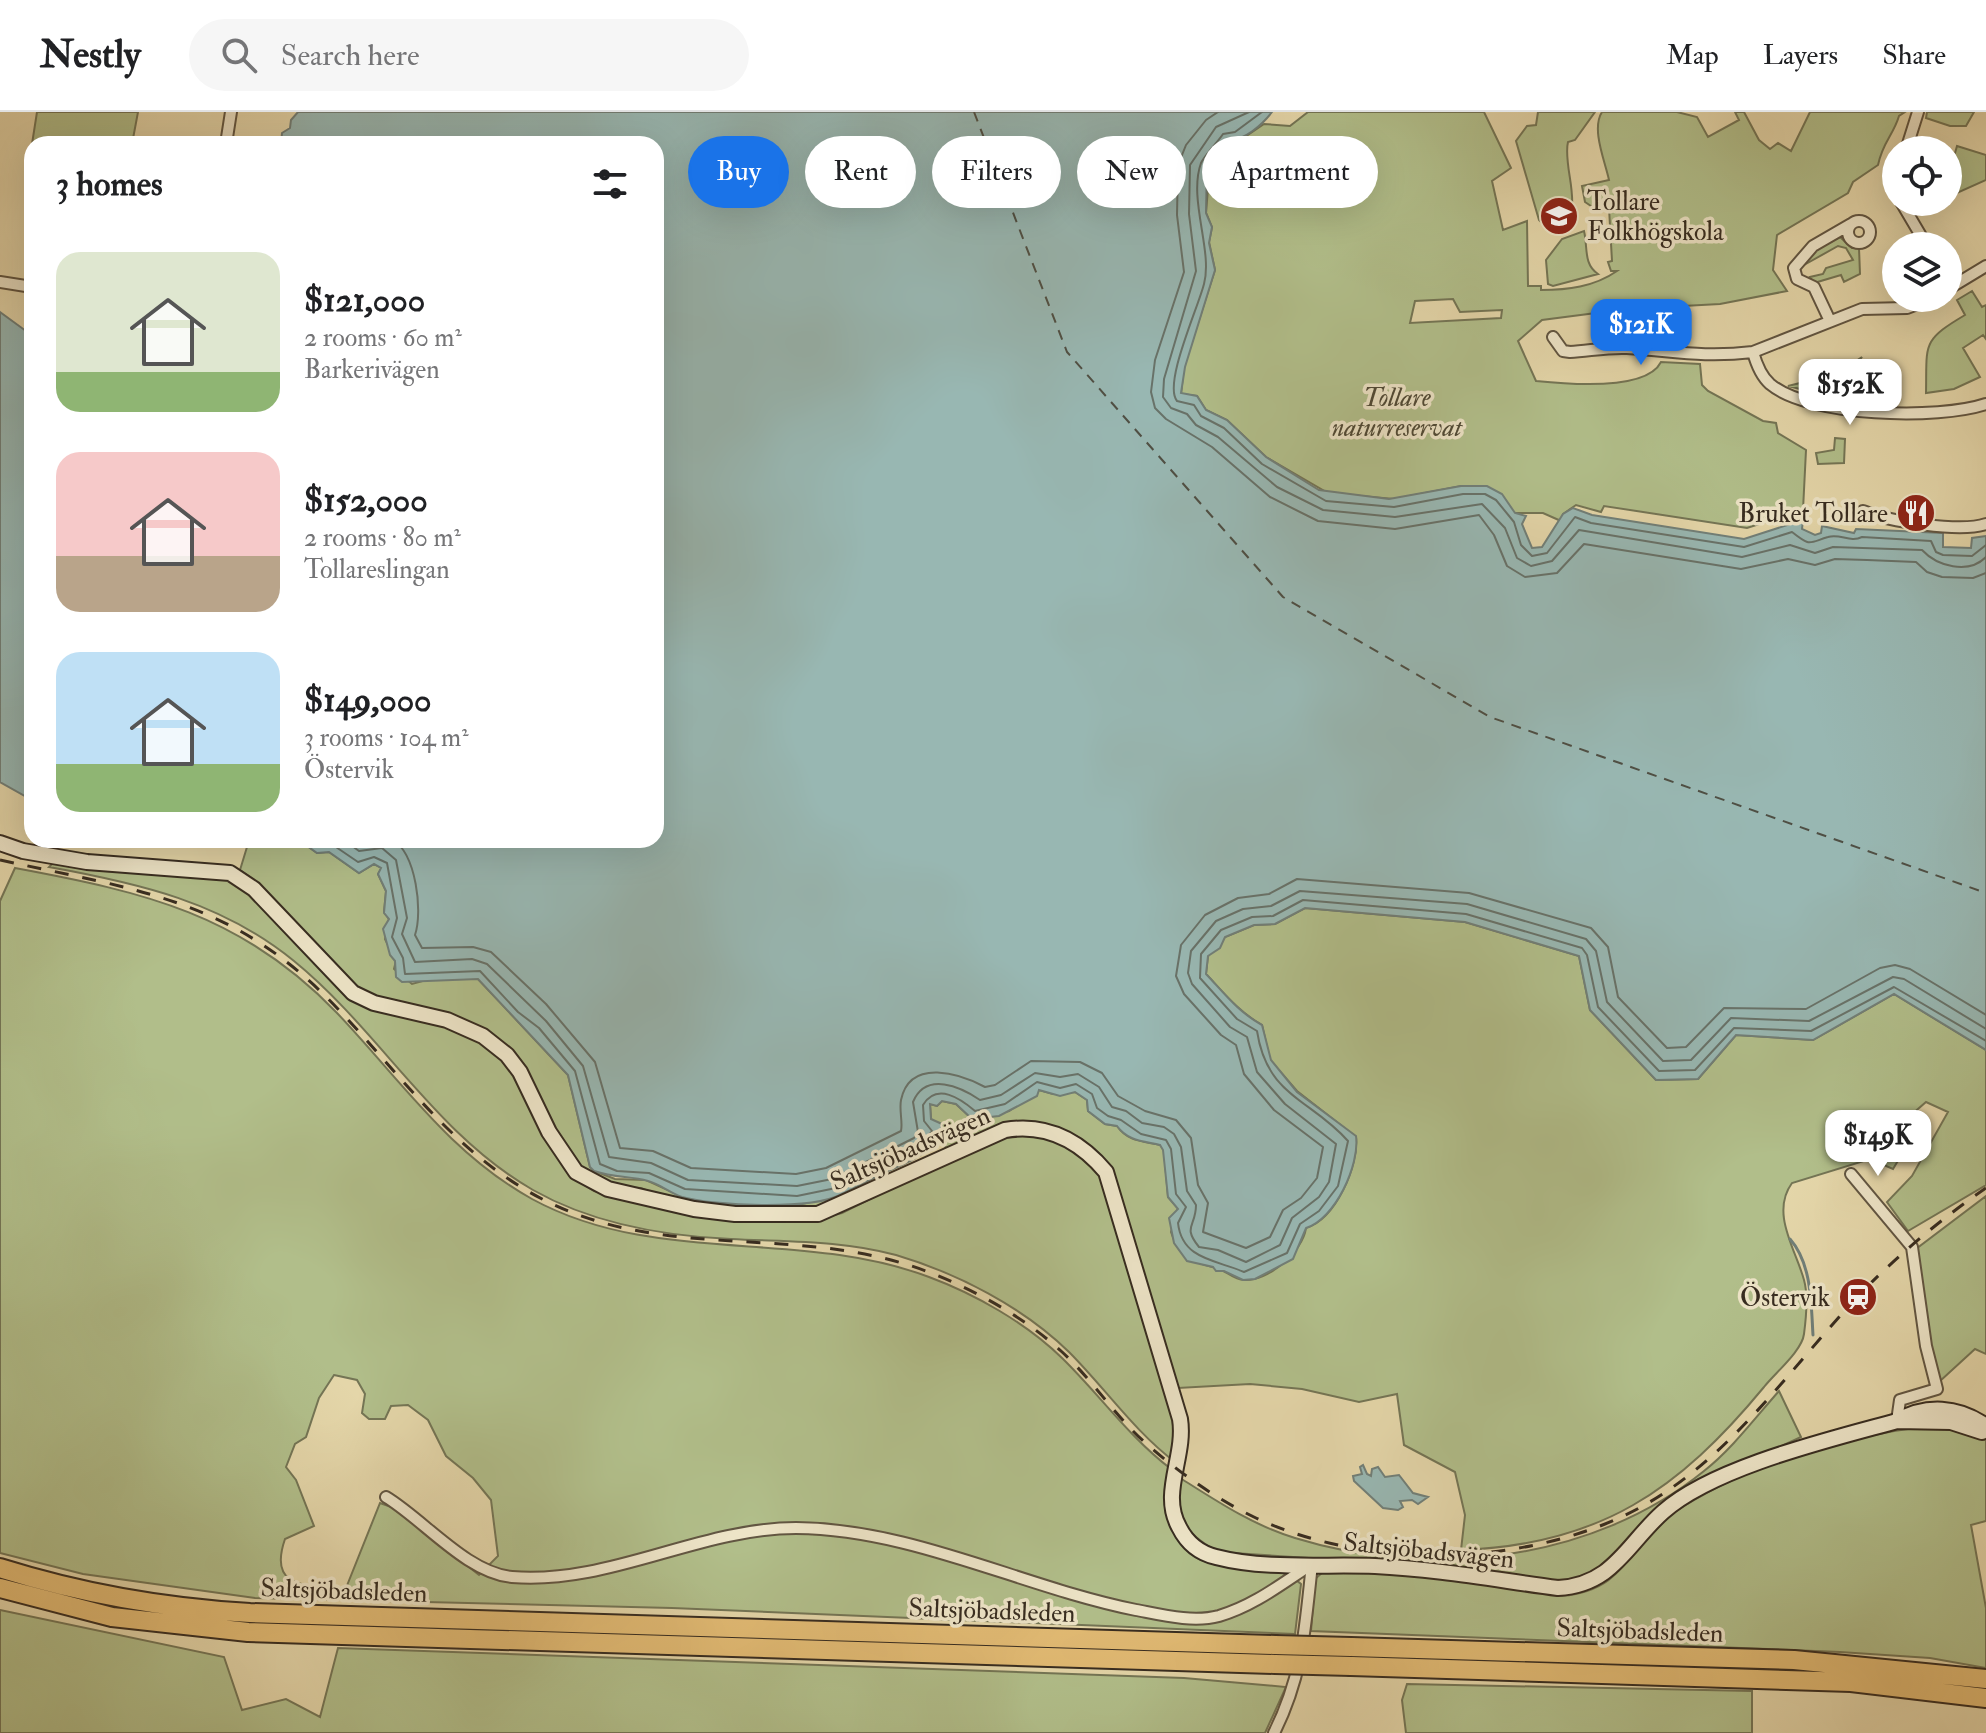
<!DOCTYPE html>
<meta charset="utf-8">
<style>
body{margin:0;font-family:"IM FELL Double Pica",serif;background:#f6f6f6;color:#202124;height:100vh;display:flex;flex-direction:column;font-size:30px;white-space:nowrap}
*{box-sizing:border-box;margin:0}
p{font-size:26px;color:#757577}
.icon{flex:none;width:44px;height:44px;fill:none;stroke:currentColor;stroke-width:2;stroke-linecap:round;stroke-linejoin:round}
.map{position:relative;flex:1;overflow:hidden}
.side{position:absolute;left:24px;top:24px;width:640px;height:712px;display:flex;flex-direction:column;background:#fff;border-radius:24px;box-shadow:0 8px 32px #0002}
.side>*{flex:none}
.banner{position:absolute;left:688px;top:24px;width:760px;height:72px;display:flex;gap:16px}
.controls{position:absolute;left:1882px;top:24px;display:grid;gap:16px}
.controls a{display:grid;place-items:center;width:80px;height:80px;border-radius:50%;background:#fff;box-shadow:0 8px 32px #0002;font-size:40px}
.price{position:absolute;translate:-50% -68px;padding:0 18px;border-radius:16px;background:#fff;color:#222;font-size:26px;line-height:52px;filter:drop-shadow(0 2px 4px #0008)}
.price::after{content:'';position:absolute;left:50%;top:48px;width:24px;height:18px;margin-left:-12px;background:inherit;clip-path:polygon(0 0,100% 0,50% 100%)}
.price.selected{background:#1a73e8;color:#fff}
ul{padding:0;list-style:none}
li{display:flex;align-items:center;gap:24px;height:200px;padding:0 32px}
li span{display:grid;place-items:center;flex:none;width:224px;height:160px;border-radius:24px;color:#555}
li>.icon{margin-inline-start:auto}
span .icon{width:96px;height:96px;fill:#fffc;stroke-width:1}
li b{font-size:34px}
h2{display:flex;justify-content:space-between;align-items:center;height:96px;padding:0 32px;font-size:34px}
.chip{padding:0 28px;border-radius:36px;background:#fff;box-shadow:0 8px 32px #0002;font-size:28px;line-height:72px}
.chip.selected{background:#1a73e8;color:#fff}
header{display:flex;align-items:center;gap:48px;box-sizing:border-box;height:112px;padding:0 40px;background:#fff;border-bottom:2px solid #e0e0e0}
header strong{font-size:38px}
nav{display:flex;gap:44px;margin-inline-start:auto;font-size:28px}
.search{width:560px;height:72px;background:#f6f6f6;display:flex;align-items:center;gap:20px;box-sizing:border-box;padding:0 28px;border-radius:44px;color:#757577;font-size:30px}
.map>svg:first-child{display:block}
</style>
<header>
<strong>Nestly</strong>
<div class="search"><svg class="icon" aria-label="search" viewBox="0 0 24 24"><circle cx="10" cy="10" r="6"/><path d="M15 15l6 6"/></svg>Search here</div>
<nav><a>Map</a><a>Layers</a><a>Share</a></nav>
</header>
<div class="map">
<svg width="1986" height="1621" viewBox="0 0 1986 1621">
<rect width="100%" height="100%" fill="#e4d6a9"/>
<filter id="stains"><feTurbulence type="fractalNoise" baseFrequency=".0025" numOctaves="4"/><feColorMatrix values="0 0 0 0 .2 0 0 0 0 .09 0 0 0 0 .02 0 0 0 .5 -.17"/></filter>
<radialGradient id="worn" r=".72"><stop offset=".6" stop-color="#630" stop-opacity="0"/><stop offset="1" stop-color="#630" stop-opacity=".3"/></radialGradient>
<path fill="#b1be8a" stroke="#747555" stroke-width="2" fill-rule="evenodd" d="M37,0H138L132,32H32Z
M1308,0H1484L1511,56L1492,69L1503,118L1527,109L1528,174H1541V178C1567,178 1594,175 1617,159H1611L1608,150L1612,149L1609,96H1594L1585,90L1582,74L1609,68C1605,49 1591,17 1602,0H1677L1697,5L1708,25L1739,8L1735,0H1744L1759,28L1770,37L1778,31L1791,39L1810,0H1905L1899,4C1893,24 1883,29 1878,53L1853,70L1848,81L1777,123L1773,158L1787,179L1720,192L1627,197L1542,208L1518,229L1536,269C1565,272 1646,280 1661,250L1700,252L1702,273L1708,279L1763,309L1776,311L1778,321L1806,338L1803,398L1747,416L1604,394L1601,400L1576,393L1563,402L1561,409L1543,401H1515L1461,374L1394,387L1328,381L1266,345L1227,308L1206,298L1197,284L1181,282L1184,255L1215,158L1209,130L1212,115L1206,101L1210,51L1218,45L1228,28L1239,29L1264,12L1290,14ZM1453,187L1460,200L1502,198L1501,206L1410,211L1415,189Z
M1538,0H1595L1575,28L1568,30C1561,58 1593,114 1547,116L1539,108L1516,29L1527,14L1536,13Z
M1927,0H1974L1966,14H1950L1926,6Z
M1957,34L1986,43V68L1948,85V66Z
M1584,119C1588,135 1583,152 1598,162L1553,174L1548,172L1546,148L1562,127Z
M1840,125L1852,136H1859L1860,162L1844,170L1841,163L1814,171L1810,165L1823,162L1826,156L1853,148L1846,136L1838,134L1804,153L1815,138Z
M1972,179L1982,195L1986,193V227L1983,223L1963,236L1980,265L1954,277L1926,281C1927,232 1921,229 1965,203L1957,188Z
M1862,245L1854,256L1852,290L1788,274L1836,262Z
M1835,326L1845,327L1844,351L1818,352L1816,341L1834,338Z
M273,728H299L317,741L329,740L359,761L374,752L382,756L378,762L386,779L384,800L389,807L385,827L396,849L394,857L412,872L430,867H478L568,963L590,1055L594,1059L615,1067L646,1068L683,1085L728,1090L798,1093L840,1083L841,1090L821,1098L764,1100L671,1088L641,1076L619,1075L590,1065L565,1038L509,938L355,878L258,771L240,758L247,735Z
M54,750L226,765L255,785L336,872L465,920L505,949L516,964L560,1049L577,1068L594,1079L688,1101L734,1107H819L842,1101L996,1024L1018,1021L1063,1030L1103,1062L1177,1316L1175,1350C1134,1319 1105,1276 1069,1240C1023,1195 957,1161 896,1143C841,1128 787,1130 731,1127C663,1124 593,1112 533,1078C434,1021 380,919 294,849C222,790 138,771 49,755Z
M15,756C144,780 242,802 337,901C400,967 449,1041 532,1087C657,1155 799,1116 929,1165C975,1182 1026,1211 1062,1246C1099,1282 1129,1325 1171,1357C1170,1373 1166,1393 1170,1408C1187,1480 1265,1437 1301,1472L1295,1522L672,1496L255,1486L83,1462L0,1441V789ZM334,1263L357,1268L365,1282L362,1301L369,1307H385L391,1294L408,1293L428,1308L446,1344L473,1366L491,1388L498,1444L479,1463L394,1396L380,1391L346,1476C309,1473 267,1479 285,1427L314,1414L296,1368L286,1355L295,1332L306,1325L319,1286Z
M1305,796L1465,810L1579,844L1590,898L1656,968L1698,967L1736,923L1813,928L1894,882L1986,938V1073L1908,1119L1887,1090L1912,1064L1948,1000L1926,990L1910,1004L1911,1027L1893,1057L1870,1047L1792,1071C1770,1101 1796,1138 1804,1168C1808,1182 1806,1207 1804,1222C1802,1239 1775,1261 1764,1275C1679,1378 1600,1433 1461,1438L1465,1403L1455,1360L1404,1333L1397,1282L1359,1290L1302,1277L1250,1272L1178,1276L1112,1056C1064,996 1010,1006 949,1038L937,1028L942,1019L931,1007L930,992L937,994L942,989L956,992L972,1007L1009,999L1039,978L1053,982L1075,980L1087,988L1088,999L1105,1012L1117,1014C1128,1030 1143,1029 1160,1033L1164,1038L1168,1085L1178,1096L1171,1120C1179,1146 1191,1150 1216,1156C1226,1158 1233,1168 1244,1168C1267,1170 1303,1140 1306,1116C1336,1107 1359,1053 1356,1025L1297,979L1270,948L1262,913C1239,900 1224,881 1206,862L1208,844L1225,825L1254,813L1275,812Z
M1986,1084V1242L1975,1237L1939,1270L1932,1249L1916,1137Z
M1779,1279L1801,1325L1690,1376L1639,1415L1615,1445L1594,1464L1562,1473L1386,1451L1218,1440C1180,1418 1178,1406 1177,1364C1215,1388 1252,1413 1295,1426C1430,1468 1593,1449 1704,1359C1732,1337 1755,1306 1779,1279Z
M1928,1314L1953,1316L1986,1328V1409L1971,1413L1986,1496V1556L1930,1546L1840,1540L1311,1519L1315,1467L1323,1460L1403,1461L1562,1484C1631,1477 1624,1433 1670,1403C1744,1353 1840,1325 1928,1314Z
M0,1498L224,1545L242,1598L286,1587L320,1605L338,1536L1184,1566L1286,1575L1265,1621H0Z
M1407,1572L1752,1579V1621H1406L1402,1588Z"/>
<path fill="#98b7b2" stroke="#717f78" stroke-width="2" d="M298,0H1272C1262,13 1244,29 1228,28L1207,58L1206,101L1212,115L1209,131L1215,158L1185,255L1181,281L1197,284L1206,298L1227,308L1266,345L1319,378L1389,387L1461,374H1487L1502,382L1515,401L1526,404L1522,412L1532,436L1542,435L1563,402L1573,396L1592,403L1744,427L1803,408L1802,417L1815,423L1821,421L1822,414L1854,421L1856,417L1943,421V435L1971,436L1972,426L1986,424V938L1894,882L1813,928L1736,923L1698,967L1656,968L1590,898L1579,844L1465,810L1305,796L1275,812L1254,813L1225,825L1220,836L1208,844L1206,862C1224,881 1238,900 1262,913L1271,948L1297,980L1356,1024C1360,1053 1335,1107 1306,1116L1293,1147L1255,1167L1243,1168L1224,1159H1216L1213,1155L1187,1149L1174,1131L1169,1106L1178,1097L1168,1085L1163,1038L1160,1033C1143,1029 1128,1029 1117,1014L1105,1012L1088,999L1087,988L1075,980L1060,984L1039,978L1037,984L999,1004L972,1007L956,992L942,989L937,994L930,992L931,1007L942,1012C941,1035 914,1048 895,1056C876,1064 859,1074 840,1083C810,1098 714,1094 682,1085C670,1081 660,1072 648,1069C629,1064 615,1066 594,1059L590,1055L568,963L478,867L402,870L396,865L395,849L390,843L383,817L389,807L384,801L386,779L378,762L381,756L374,752L359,761L329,740L317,741L299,728H656V32H281L282,21L290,16L291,8Z
M0,200L26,219L32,241V688L0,670Z
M1363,1353L1367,1362L1371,1364L1372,1357L1378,1355L1385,1365L1399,1363L1413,1381L1428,1385L1418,1392L1412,1388L1400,1389L1403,1395L1398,1398L1383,1396L1354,1369L1353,1364L1362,1362L1360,1355Z"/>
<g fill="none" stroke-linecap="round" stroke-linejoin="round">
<path stroke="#687269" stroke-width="2" d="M1218,0L1206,8L1186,33L1178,53L1177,103L1184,160L1155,248L1151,280L1155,296L1166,307L1212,335L1270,385L1318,409L1395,417L1479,403L1494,423L1507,454L1525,465L1557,461L1584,432L1741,457L1788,447L1815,453L1835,447L1867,448L1916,450L1927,460L1942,465L1973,466L1986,461
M1249,0L1216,15L1190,53L1189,102L1196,159L1164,267L1163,285L1171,296L1187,302L1196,313L1218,325L1277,375L1323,398L1395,405L1482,392L1505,416L1517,446L1531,454L1552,449L1579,418L1742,445L1790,433L1815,441L1833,435L1922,438C1937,454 1968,463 1986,445
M1262,0L1235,20L1223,22C1217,31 1204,44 1201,51C1188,87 1213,139 1204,172C1198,196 1163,272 1177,289L1194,293L1201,304L1224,316L1262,352L1326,389L1394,395L1463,382H1485L1496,388L1514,410L1521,433L1532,444L1547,441L1575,405L1591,411L1744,435L1792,420C1811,435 1808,431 1828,425C1840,421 1850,431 1862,425L1931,429L1936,440L1943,443L1972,444L1986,433
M313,728L319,732L333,733L358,750L374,745L387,751L397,806L392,825L403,846L405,862L480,859L518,900L539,916L575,959L600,1052L617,1059L649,1061L685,1077L797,1084L836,1076L852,1065L900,1045L920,1034L932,1019L924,1009L923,993C937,970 961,987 975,999L1005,992L1037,970L1060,976L1076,972L1092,982L1097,996L1108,1004L1121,1008L1141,1022L1166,1028L1171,1037L1176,1082L1186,1095L1178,1111C1182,1148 1217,1148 1244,1160L1287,1141L1300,1112L1319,1099L1338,1074L1348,1029C1311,987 1267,985 1257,919L1237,907L1200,866L1201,842L1221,818L1252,805L1273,804L1303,788L1466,802L1582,836L1587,843L1598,895L1659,959L1695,958L1734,916L1811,919L1894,875L1986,929
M344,728L359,739L382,736L396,748L407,806L402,822L415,850L472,847L487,852L546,909L583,954L609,1045L651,1051L688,1068L797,1074L832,1067L914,1026L918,1020L913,990C926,959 961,975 980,988L1001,983L1035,961L1060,965L1078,962L1099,975L1112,995L1126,999L1142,1011L1164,1015L1174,1022L1181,1035L1187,1079L1196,1093C1196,1115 1182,1114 1199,1135L1218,1138L1246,1150L1280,1133L1292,1106L1319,1085L1329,1070L1336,1032L1285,992L1257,960L1247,925L1230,915L1192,872L1188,861L1191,839L1216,809L1243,797L1271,794L1300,779L1467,792L1586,827L1596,839L1607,890L1663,949L1691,948L1731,906L1809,909L1893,865L1904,867L1986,917
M393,728C416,742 423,799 415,823L422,836L473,835L491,840L546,892L595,950L620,1036L653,1039L691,1056L796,1062L826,1056L901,1019C903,1010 899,999 901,988C910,945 961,962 985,975L995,973L1031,949L1080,950L1102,961L1118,984L1145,999L1176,1008L1191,1026L1198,1073L1208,1091L1203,1120L1246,1136L1270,1125L1283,1098L1301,1086L1317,1066L1323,1035L1274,998L1244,962L1236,933L1221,923L1184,882L1176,864L1181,833L1205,803L1238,786L1269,782L1297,767L1469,781L1591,816L1608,835L1618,885L1667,936L1686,935L1724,896L1806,897L1880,856L1895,853L1910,857L1986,903"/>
<path stroke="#717f78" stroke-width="3" d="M1790,1127C1812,1152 1811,1192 1813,1223"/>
<path stroke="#4f4f44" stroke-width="2" stroke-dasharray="10 8" stroke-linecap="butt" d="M974,0L1067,240L1283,485L1490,605L1986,781"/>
<defs>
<path id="street" d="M226,32L231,0
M1906,38L1918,0
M1901,90L1927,134
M1848 120a11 11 0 1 1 22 0a11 11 0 1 1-22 0Z
M0,170L32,175
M1948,177L1986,154
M1830,209L1814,175L1797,167L1794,156L1813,134L1851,112
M1553,225L1563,239L1570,240C1589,239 1607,235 1627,236C1674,239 1703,246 1753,240L1862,197L1907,196L1933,186
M1753,240C1756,251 1761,264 1770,272C1809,305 1939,308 1986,292
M1863,399C1888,409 1960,421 1986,412
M1851,1062L1912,1135L1926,1234L1937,1277L1900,1288L1897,1309
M386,1385C424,1408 467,1461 512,1465C609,1473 699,1416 796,1416C913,1417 1022,1475 1136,1498C1162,1503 1193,1511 1219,1504C1253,1494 1280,1473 1309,1454
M1274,1621C1303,1563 1305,1516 1312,1452"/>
<path id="secondary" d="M0,731L23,739L87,750L230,761L254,777L353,881L374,891L447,908L483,924L507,943L520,960L549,1020L576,1060L608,1077L694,1097L735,1102H818L1005,1018C1047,1011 1080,1029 1106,1060L1180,1307C1186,1344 1160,1381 1179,1415C1187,1431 1199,1441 1216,1445C1266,1458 1323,1452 1375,1454C1436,1457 1497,1468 1558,1476C1613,1473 1627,1432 1663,1400C1713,1355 1832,1327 1897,1309C1926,1292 1958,1294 1986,1314
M1897,1309L1951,1310L1982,1320"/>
<path id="highway" d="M0,1456C83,1482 164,1496 250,1501L1275,1533
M0,1476L112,1505L248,1520L1275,1552
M1351,1535L1794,1548L1986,1567
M1351,1554L1851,1570L1986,1586"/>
</defs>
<use href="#street" stroke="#625642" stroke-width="14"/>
<use href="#secondary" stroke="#372c20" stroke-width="18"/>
<use href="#highway" stroke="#372c20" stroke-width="22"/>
<use href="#street" stroke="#ede4c7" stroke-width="10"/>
<use href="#secondary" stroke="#ede4c7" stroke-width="14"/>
<use href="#highway" stroke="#e2bb74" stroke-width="18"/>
<path stroke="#372c20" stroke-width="3" stroke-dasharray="14 14" stroke-linecap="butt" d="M0,748C137,778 234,787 337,896C397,959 446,1029 521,1075C653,1157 794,1107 931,1161C977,1179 1025,1206 1061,1239C1093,1268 1116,1306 1149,1334C1181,1362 1218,1388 1256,1406C1359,1454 1496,1454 1600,1414C1716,1370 1779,1268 1860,1182C1898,1143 1941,1107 1986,1076"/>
<defs>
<path id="highway-bridge" d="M1275,1533L1351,1535
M1275,1552L1351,1554"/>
</defs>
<use href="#highway-bridge" stroke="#372c20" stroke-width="22" stroke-linecap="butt"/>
<use href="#highway-bridge" stroke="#e2bb74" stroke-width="18"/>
</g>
<defs>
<symbol id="university-disc" viewBox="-11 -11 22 22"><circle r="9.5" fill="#8f2418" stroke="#ede4c7"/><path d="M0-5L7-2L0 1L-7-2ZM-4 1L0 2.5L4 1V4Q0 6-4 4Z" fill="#fff"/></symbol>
<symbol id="restaurant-disc" viewBox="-11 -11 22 22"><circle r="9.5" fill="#8f2418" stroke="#ede4c7"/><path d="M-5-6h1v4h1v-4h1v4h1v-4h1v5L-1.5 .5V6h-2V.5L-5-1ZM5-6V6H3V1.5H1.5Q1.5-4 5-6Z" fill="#fff"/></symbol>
<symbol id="station-disc" viewBox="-11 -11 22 22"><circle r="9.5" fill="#8f2418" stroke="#ede4c7"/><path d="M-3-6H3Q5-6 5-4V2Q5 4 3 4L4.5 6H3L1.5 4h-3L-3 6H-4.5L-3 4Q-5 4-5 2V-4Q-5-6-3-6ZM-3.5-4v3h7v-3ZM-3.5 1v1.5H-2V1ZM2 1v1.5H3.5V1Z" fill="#fff"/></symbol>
</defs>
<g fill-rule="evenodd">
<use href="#university-disc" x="1537" y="82" width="44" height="44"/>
<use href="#restaurant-disc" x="1894" y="379" width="44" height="44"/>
<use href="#station-disc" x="1836" y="1163" width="44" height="44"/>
</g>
<g text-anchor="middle" stroke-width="7" stroke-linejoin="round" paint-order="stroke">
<g font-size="26" fill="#372c20" stroke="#ede4c7" text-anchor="end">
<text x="1587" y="98" text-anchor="start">Tollare<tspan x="1587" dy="30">Folkhögskola</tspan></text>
<text x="1888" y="410">Bruket Tollare</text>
<text x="1830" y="1194">Östervik</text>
</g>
<g font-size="26" font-style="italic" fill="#4f4935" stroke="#ede4c7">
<text x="1397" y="294">Tollare<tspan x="1397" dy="30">naturreservat</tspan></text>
</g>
<g font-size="26" fill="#372c20" stroke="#ede4c7">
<text transform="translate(910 1036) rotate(-24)" y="9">Saltsjöbadsvägen</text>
<text transform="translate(1429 1438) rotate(6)" y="9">Saltsjöbadsvägen</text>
<text transform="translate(344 1478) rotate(2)" y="9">Saltsjöbadsleden</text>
<text transform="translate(992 1498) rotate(2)" y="9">Saltsjöbadsleden</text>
<text transform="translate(1640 1518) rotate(2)" y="9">Saltsjöbadsleden</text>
</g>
</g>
<rect width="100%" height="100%" filter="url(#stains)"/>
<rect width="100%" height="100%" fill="url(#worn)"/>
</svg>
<div class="controls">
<a><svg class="icon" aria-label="locate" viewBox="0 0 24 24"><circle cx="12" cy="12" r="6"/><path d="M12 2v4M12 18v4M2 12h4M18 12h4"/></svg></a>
<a><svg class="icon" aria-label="layers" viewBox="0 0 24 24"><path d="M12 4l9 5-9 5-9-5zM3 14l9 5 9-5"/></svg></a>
</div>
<b class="price selected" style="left:1641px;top:255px">$121K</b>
<b class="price" style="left:1850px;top:315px">$152K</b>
<b class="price" style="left:1878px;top:1066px">$149K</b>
<div class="banner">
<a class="chip selected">Buy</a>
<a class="chip">Rent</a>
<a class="chip">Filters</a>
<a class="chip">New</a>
<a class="chip">Apartment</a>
</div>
<section class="side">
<h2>3 homes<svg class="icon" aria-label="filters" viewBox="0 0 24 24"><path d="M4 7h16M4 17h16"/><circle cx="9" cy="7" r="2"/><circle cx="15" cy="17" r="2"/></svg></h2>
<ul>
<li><span style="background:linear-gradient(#dfe7d0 75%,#8fb573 0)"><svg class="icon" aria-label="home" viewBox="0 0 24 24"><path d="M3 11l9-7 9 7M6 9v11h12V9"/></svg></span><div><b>$121,000</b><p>2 rooms · 60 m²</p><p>Barkerivägen</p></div></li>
<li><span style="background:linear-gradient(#f6c9c9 65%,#b9a48a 0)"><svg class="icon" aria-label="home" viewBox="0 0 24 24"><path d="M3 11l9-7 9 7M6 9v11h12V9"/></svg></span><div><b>$152,000</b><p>2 rooms · 80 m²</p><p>Tollareslingan</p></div></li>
<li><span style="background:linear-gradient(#bfe0f5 70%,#8fb573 0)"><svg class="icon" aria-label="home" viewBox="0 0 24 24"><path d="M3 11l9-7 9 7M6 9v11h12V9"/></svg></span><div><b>$149,000</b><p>3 rooms · 104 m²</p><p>Östervik</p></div></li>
</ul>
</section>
</div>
